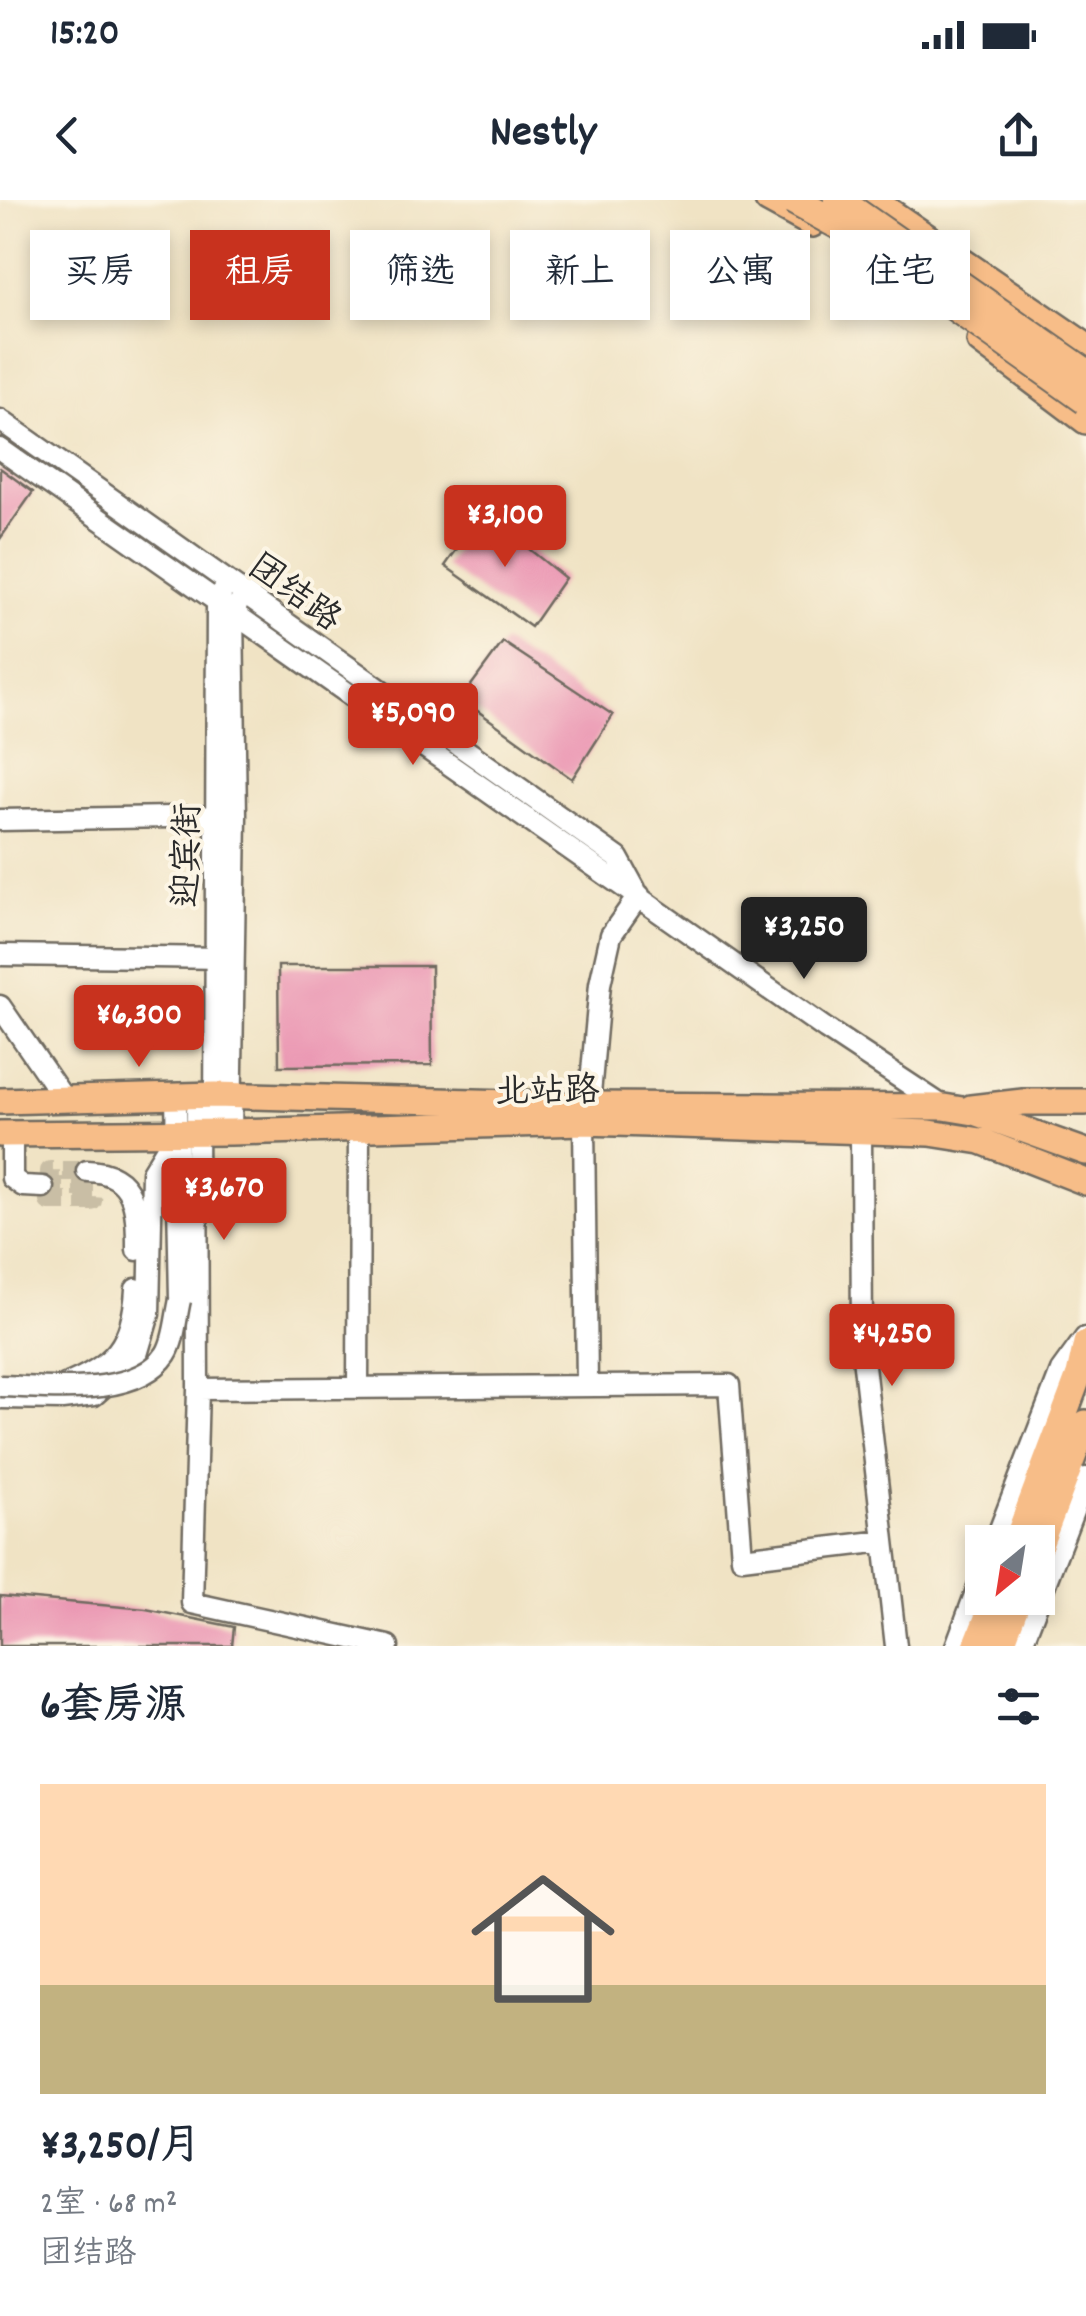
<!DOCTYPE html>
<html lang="zh">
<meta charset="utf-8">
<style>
body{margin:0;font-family:Dekko,"LXGW WenKai TC",sans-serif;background:#f6f6f7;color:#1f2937;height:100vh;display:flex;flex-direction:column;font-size:38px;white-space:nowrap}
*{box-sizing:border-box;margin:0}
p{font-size:32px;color:#747a83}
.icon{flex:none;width:55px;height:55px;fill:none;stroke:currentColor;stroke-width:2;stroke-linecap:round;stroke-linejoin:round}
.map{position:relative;height:1446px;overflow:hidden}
.panel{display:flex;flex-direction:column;background:#fff;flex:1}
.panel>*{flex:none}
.top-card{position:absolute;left:30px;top:30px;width:1028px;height:90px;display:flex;gap:20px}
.needle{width:65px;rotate:210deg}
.tools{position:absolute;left:965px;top:1325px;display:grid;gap:20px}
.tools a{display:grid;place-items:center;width:90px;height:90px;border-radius:0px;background:#fff;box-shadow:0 5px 15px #0003;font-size:50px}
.price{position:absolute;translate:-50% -85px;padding:0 22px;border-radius:10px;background:#c8321e;color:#fff;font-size:32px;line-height:65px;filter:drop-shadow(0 2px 5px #0008)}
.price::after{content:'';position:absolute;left:50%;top:60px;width:30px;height:22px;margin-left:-15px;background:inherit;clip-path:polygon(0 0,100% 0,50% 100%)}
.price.selected{background:#222;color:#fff}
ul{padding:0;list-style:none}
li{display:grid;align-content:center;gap:20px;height:530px;padding:0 40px}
li span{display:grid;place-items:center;height:310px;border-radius:0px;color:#555}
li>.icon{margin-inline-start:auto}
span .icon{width:180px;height:180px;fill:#fffc;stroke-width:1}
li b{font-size:42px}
h2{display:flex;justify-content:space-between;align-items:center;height:120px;padding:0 40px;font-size:42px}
.chip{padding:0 35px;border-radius:0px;background:#fff;box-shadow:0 5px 15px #0003;font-size:35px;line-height:90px}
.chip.selected{background:#c8321e;color:#fff}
.status{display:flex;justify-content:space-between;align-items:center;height:70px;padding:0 50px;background:#fff;direction:ltr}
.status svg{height:28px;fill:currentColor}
header{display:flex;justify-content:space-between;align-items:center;height:130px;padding:0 40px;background:#fff;font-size:45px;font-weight:700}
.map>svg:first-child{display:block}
</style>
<div class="status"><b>15:20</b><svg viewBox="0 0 49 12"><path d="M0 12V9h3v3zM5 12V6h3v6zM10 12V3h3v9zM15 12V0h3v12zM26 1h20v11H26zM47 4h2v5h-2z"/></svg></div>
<header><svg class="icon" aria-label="back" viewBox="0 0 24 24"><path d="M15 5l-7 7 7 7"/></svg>Nestly<svg class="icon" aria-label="share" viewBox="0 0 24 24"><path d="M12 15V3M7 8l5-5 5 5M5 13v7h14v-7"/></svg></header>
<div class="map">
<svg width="1086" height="1446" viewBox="0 0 1086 1446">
<rect width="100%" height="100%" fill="#fcf5e5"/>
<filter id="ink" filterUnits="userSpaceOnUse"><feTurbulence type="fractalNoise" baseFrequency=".01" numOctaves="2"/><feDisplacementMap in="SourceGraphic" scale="20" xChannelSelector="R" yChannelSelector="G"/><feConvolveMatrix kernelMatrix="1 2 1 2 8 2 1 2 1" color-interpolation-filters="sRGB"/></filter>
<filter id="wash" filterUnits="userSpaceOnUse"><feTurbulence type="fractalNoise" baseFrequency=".0048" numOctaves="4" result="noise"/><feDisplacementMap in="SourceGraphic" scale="40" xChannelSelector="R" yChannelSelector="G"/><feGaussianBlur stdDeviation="2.25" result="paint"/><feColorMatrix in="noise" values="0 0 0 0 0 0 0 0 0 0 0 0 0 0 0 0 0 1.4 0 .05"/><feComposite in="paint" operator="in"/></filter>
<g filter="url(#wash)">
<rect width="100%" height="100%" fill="#f0e3c4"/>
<g id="blocks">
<path fill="#eb99b4" d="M0,268L33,292L0,339Z
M483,312L565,378L531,427L445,366Z
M503,442L613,515L572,579L461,499Z
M278,766H431L432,865L279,866Z
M0,1396L146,1409L234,1427L232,1446H0Z"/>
</g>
</g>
<g filter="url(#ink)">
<use href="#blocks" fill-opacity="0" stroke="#706b61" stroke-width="2.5"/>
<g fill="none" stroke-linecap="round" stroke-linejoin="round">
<path stroke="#c9bea5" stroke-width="20" stroke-dasharray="20 10" stroke-linecap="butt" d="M43,987H93L92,1001H49L50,971H87"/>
<defs>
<path id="minor" d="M0,220L618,658L635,689
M0,249L826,829L944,907
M0,620L229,616
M0,755L227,758
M0,806L64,899
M197,896L198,1189L192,1403L388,1446
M176,897L180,1100
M215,932L217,400L222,392
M231,932L236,616L233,412L237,405
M861,933L862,1148L896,1446
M12,934V978L23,986L43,987
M87,971C137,972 137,1011 137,1050
M63,1186C114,1166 133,1145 136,1089
M587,1186L584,922L589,905L600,784L611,735L639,695
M358,1188L359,929
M198,1189L729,1185L742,1358L884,1341
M0,1198L62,1199L94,1195L136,1158L149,1114L152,972L176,933
M995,1342L1061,1171L1085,1138
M956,1446L982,1376
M1021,1446L1086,1278"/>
<path id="major" d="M768,0L812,24
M873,0L1086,146
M980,141L1086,221
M0,901L215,895L589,905L944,907L974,912L1086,952
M971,908L1023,902H1086
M0,934L231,932L584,922L930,933L981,941L1086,982
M1016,1342L1079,1175L1086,1143
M1038,1350L1086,1223
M976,1446L995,1398
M1001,1446L1019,1398"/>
</defs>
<use href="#minor" stroke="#706b61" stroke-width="25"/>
<use href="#major" stroke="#706b61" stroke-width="30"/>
<use href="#minor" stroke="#fff" stroke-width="20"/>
<use href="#major" stroke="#f7bd88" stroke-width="25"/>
<defs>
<path id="minor-bridge" d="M0,1186C47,1187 136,1199 166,1154C175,1140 176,1116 180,1100"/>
<path id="highway-bridge" d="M793,0L844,28L1086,200
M838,0L1086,173"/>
</defs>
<use href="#minor-bridge" stroke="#706b61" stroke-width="25" stroke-linecap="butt"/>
<use href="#highway-bridge" stroke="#706b61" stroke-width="32" stroke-linecap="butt"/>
<use href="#minor-bridge" stroke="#fff" stroke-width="20"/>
<use href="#highway-bridge" stroke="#f7bd88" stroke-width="28"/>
</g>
</g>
<g text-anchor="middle" stroke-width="8" stroke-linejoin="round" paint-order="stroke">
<g font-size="35" fill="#2b2b2b" stroke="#fcf5e5">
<text transform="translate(296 391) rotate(36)" y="12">团结路</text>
<text transform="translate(185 655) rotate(-89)" y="12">迎宾街</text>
<text transform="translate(547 889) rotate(-1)" y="12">北站路</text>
</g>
</g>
</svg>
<div class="tools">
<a><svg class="needle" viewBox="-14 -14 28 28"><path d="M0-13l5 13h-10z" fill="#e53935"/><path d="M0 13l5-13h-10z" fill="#747a83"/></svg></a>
</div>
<b class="price" style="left:505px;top:370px">¥3,100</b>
<b class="price" style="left:413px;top:568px">¥5,090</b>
<b class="price selected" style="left:804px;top:782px">¥3,250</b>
<b class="price" style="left:139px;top:870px">¥6,300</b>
<b class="price" style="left:224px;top:1043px">¥3,670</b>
<b class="price" style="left:892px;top:1189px">¥4,250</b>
<div class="top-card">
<a class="chip">买房</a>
<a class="chip selected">租房</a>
<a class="chip">筛选</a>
<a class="chip">新上</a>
<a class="chip">公寓</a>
<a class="chip">住宅</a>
</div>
</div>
<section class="panel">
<h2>6套房源<svg class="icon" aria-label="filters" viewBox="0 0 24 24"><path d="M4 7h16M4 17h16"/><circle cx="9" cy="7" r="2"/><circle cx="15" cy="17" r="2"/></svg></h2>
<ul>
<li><span style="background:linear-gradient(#ffd9b3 65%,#c2b280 0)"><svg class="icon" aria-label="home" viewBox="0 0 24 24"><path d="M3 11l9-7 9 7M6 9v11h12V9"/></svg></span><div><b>¥3,250/月</b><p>2室 · 68 m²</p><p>团结路</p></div></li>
</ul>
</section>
